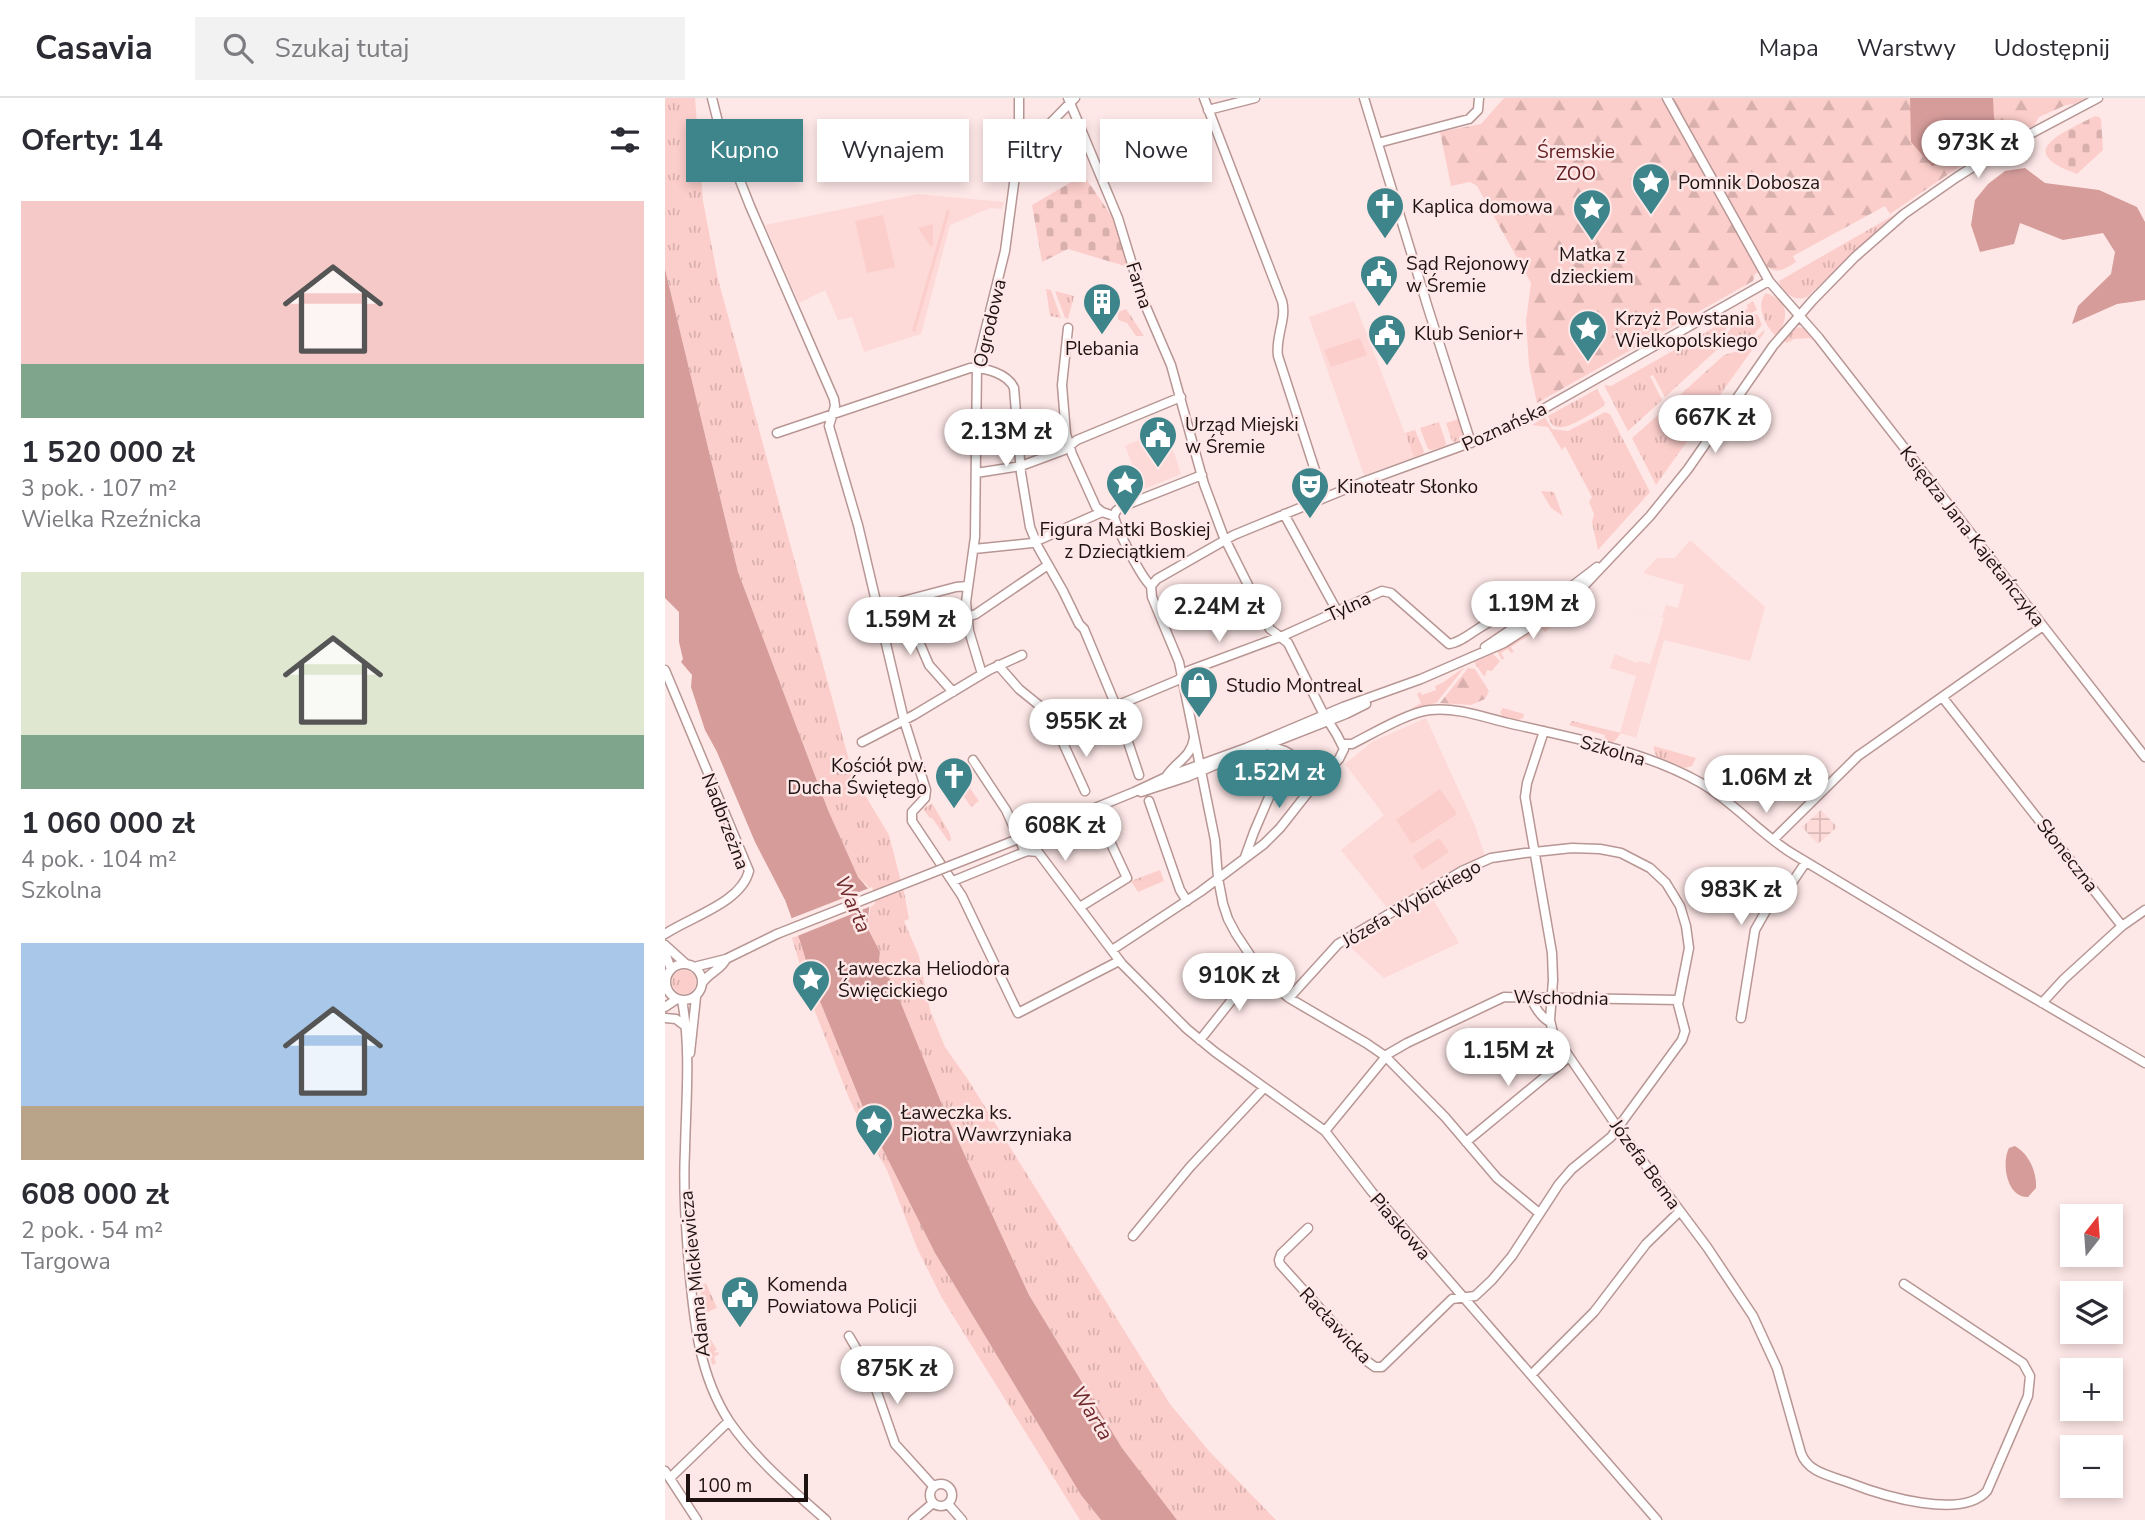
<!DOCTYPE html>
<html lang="pl">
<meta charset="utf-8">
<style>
body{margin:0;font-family:"Nunito Sans",sans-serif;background:#f2f2f3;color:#2b2b33;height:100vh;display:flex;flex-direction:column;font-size:26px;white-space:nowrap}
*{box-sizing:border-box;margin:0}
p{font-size:23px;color:#7c7c81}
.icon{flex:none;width:38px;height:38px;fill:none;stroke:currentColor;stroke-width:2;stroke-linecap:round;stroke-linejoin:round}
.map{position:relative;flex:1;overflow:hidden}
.side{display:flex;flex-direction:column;background:#fff;width:665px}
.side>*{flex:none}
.hud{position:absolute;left:21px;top:21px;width:665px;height:63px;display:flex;gap:14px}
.needle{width:46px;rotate:17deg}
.tools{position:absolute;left:1395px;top:1106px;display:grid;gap:14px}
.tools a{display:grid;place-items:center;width:63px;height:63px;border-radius:0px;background:#fff;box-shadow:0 4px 10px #0003;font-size:35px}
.scale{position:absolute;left:21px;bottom:18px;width:122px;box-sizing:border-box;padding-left:7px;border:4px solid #1f1312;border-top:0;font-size:19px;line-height:24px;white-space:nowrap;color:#1f1312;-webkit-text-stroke:5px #fee8e7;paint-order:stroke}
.price{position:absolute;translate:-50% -60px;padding:0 16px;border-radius:24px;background:#fff;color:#222;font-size:23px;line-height:46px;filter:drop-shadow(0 2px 4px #0008)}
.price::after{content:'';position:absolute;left:50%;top:42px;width:21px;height:16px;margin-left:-10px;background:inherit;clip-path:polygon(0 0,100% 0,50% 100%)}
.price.on{background:#3d858b;color:#fff}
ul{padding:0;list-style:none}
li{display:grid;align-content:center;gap:14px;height:371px;padding:0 21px}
li span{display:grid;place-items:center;height:217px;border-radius:0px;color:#555}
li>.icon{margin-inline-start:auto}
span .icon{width:126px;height:126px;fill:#fffc;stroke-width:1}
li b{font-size:30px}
h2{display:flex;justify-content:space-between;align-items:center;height:84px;padding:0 21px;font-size:30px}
.pill{padding:0 24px;border-radius:0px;background:#fff;box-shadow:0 4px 10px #0003;font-size:24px;line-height:63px}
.pill.on{background:#3d858b;color:#fff}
header{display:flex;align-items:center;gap:42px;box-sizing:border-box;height:98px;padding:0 35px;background:#fff;border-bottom:2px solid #e1e1e2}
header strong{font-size:33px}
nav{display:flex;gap:38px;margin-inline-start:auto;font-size:24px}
.search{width:490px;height:63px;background:#f2f2f3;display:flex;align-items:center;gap:18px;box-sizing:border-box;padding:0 24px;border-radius:0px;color:#7c7c81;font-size:26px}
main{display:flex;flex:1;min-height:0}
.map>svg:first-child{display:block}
</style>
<header>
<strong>Casavia</strong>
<div class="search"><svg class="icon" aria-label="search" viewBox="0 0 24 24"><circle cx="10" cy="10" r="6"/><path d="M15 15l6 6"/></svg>Szukaj tutaj</div>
<nav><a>Mapa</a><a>Warstwy</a><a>Udostępnij</a></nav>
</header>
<main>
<section class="side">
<h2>Oferty: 14<svg class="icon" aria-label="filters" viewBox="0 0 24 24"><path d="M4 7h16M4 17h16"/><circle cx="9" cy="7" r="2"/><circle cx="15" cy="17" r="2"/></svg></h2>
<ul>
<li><span style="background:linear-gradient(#f6c9c9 75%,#7fa58c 0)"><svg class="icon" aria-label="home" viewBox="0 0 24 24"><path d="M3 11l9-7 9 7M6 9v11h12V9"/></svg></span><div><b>1 520 000 zł</b><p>3 pok. · 107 m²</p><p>Wielka Rzeźnicka</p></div></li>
<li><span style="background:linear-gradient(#dfe7d0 75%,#7fa58c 0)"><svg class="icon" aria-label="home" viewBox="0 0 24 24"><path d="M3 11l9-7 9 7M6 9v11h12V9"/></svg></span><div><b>1 060 000 zł</b><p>4 pok. · 104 m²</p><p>Szkolna</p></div></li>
<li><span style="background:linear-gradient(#a9c7e8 75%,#b9a48a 0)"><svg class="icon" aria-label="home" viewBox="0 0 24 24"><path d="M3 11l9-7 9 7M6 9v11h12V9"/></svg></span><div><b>608 000 zł</b><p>2 pok. · 54 m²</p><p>Targowa</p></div></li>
</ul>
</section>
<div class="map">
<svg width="1480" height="1422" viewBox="0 0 1480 1422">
<defs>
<pattern id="industrial-grid" width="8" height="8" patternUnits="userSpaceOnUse" patternTransform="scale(1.75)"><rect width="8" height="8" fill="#fdd9d8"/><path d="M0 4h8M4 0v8" fill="none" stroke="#d8b9b8"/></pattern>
<pattern id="grass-tufts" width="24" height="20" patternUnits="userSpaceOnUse" patternTransform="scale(1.75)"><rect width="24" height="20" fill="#fccecb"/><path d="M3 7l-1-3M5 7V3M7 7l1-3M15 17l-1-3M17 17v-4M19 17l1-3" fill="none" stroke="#d8b0ad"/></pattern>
<pattern id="forest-firs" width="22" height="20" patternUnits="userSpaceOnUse" patternTransform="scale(1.75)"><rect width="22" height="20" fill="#fccecb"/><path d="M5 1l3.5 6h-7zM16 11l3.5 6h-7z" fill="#d8b0ad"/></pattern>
<pattern id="cemetery-stones" width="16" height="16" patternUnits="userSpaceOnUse" patternTransform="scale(1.75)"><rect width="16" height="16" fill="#fccecb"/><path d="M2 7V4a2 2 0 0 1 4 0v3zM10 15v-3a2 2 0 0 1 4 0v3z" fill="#d8b0ad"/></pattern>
</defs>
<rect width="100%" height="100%" fill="#fee8e7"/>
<path fill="#fdd9d8" d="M252,96L339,104L337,111L325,110L285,127L256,236L199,254L187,219L173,222L160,192L134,205L100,127Z
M689,203L749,359L699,377L644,219Z
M501,330L516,376L477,392L460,348Z
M1025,442L1100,509L1085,563L999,542L971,640L955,635L971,578L945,570L950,556L972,565L974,563L985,566L999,520L937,502L997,519L1001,507L1013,510L1019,487L978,475L992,460H1010Z
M761,620L810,728L820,758L793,771L723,811L676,752L719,717L680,666L707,644Z
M768,801L794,845L719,880L684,848Z"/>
<path fill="url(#industrial-grid)" d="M1156,712L1172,729L1153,746L1137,729Z"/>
<path fill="url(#grass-tufts)" d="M0,0H30L38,103L53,181L188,677L224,737L240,799L244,821L239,823L254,858L265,912L280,949L302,980L505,1306L544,1353L611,1422H512L457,1350L364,1197L280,1014L229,888L214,863L215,854L202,829L207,801L203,788L193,779L163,712L73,474L0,171Z
M1229,117L1142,199C1130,204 1122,196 1115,187L1114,183Z
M381,191L386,192L396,220L385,218Z
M390,193L409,198L403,221L400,220Z
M1101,195C1124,203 1125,221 1111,238C1100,229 1090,206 1101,195Z
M1088,203L1092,212L1065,226L1059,234L1055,249L1000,299L988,277L985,278L997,302L963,333L939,287L946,288L1083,210L1082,207Z
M461,211L479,238H471L462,225L453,222V214Z
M1091,216L1093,217L1097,227C1088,237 1080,253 1066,247L1062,239C1065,225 1078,219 1091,216Z
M1134,229L1141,231L1149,240L1148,243L1145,240L1129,241L1122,245L1118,243L1128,232Z
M1099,232V235L991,387L967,340L1001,310L1015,337L1018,336L1004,307L1059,257L1080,251Z
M932,291L940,305L939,308C929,314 899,335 889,328C886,326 884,321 883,318Z
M940,314L945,316L985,394L933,452L927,424L929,416L924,404L927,399L900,348L897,352L883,329L867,327L880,319L887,331L903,333Z
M794,321L801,340L790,344L787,343L781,325Z
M774,324L781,345L780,348L767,352L763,351L755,330Z
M750,332L759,353L758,356L749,359L740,335Z
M876,393L889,394L898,418L886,410Z
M883,526L886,529L880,534L876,530L846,549L849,554L846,555L843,551L836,555L839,560L837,562L831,552L852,543L878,527Z
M828,556L835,563L827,573L822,572L820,578L818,577L809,564Z
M838,610L859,616L858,620L851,623L838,620L835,614Z
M907,623L956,635L949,644L942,646L939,644L940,637L904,627Z
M989,648L1031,660L1027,668C1013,674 987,664 989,648Z
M300,683L314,703L306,709L292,688Z
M267,705L285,736L286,742L284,744L267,720H265L258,711Z
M495,772L499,783L473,794L466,783Z
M133,837L148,886L204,1024L270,1155L416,1397L436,1422H415L277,1200L252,1150L222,1072L197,1028L184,1000L145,901L127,840Z
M7 884a12 12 0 1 1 24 0a12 12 0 1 1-24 0Z
M41,1185L52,1210L38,1216L35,1188Z
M40,1232L52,1252L49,1253L50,1255L53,1254L54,1256L49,1259L51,1265L47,1267Z"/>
<path fill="url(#forest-firs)" d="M839,0H1421L1409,6L1401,7L1374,19L1369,28L1350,33L1332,43L1225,116L1220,108L1128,158L1131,164C1121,170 1113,177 1103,169L1090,176L1088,183L872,305L864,268L861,223L866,185L812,88L805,84L786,88L775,34L816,26Z
M800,569L771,605L746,611L756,605L752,596L755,594L757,597L771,592L770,588C782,584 789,575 800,569Z
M803,570L810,571L824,593L820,601L806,607L775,605Z"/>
<path fill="url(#cemetery-stones)" d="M1430,18L1434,19L1436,21L1438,52L1412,76C1347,53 1398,35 1430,18Z
M415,79L419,83L422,82L450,123L463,169L403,151L377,164L367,107Z"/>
<path fill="#fccecb" d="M282,112L285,113L250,234L247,233Z
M218,117L230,169L202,175L190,123Z
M268,126V146L266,149L253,130Z
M695,240L702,257L666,269L659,252Z
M775,691L792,716L747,746L731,722Z
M774,740L784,754L757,772L748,758Z"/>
<path fill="#d59c9a" d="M1245,0H1328L1329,20L1333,29C1312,45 1292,61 1267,68L1246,44Z
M1360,70L1380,85L1434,92L1472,109L1480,124V202L1452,206L1407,226L1413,208L1446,176L1450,154L1438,135L1398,142L1355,125L1349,146L1315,154L1306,127L1310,102L1323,86L1340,73Z
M0,171L73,474L163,712L193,779L206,794L202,829L215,854L214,863L229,888L280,1014L364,1197L457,1350L512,1422H436L416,1397L270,1155L204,1024L148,886L135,843L120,802L90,744L52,654L40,632L26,589L27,577L16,564L18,561L14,544V514L0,500Z
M1350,1048C1364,1056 1372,1074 1371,1090L1363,1099C1342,1100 1336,1065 1344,1050Z"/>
<path fill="#fee8e7" d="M207,789L211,801L209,807L130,839L122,822Z"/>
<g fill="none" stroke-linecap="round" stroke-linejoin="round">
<defs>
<path id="minor" d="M47,0L55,32L85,108L169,301L170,308L164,328L193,427L239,622L261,692L260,700L247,714V723L297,798L353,915L454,863
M403,0L453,120L478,202L506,267L539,386L558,437L605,531L623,545L657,613L672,637L679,651L674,661L652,683L615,730L599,746L535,794L447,852
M539,0L617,203C622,221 610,239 613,258L659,400
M699,0L763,210L806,345
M1002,0L1104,183L1153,239L1480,659
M543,12L590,0
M713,45L804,21L813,12L814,0
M359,52L410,0
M403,230L397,287L401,336L407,356L431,409L437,414L449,418
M112,335L305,270C320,269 343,276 349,290L356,375L365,429L373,449L398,493L414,526L419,531L451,608L474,677
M311,375L356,368L399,352L412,342L516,299
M619,416L672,513
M449,418C452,432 476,479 486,488L487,499L514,564L550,742L553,780L558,806L563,821L571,836L593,869L612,890L624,900L701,945L720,958L780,1019L832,1080L874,1115
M449,418L451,413L456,409L537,377
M309,451L367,445L437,414
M486,488L492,481L569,437L698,384L821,339L857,323L1104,183
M237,504L264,567L288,594
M211,510L291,489L302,488
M302,519L311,516L383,467
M820,549L881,508L932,469
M333,567L354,591L375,608L385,622L394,636L420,693
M0,572L84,773C76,805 25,819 0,836
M317,576L304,533L301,504L310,439L312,266L340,153L352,63L359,52L354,38V0
M1278,600L1457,828L1399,881L1377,905
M451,608L513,582L523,573L620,537L717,493L726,495L784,546C805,544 832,504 851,529
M879,633L862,685L860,699L887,855L888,882L885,922L888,935L953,1030L1042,1149L1088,1218L1112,1270L1136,1355C1143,1375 1167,1378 1185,1385C1218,1398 1297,1422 1322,1393L1363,1298L1365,1278L1358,1265L1239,1186
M396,640L454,619
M197,644L249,617L324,572L357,557
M678,646H687C707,636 744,614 765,612C791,609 818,619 843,625C907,640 978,652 1036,685C1070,705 1095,736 1128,756L1314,868L1480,965
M602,647L620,653L659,677
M584,654L681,616L701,606
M308,662L341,712L360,754
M501,679C511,663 526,660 529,640
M476,694L522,679L555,665
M484,703L515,792L522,803
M381,730L469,694L501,679L581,650L678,609L756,581L839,545L881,518L916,491L985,418L1023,371L1108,248L1148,202L1190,159L1239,116L1292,79L1335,52L1433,0
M1108,742L1193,658L1378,528
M580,759L589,734L623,655
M288,783L362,753L373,754L457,866L522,931L550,954L660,1033L707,1094L992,1422
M415,809L462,780L435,722
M1457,828L1480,812
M0,847L21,866
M0,855L6,871
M1 884a18 18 0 1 1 36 0a18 18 0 1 1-36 0Z
M29,869L61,861L112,836
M38,884C44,875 58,870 61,861
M866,898C868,908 877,920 885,924
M624,900L673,846L797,773L826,760L860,755L907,750L935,751L956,755L985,770L1001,785L1015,808L1021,828L1024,850L1013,906L1020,933L1017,942L946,1039L907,1071L894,1086L847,1158L827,1182L810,1198L787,1201L717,1269H710L703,1264L615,1166L614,1162L616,1156L643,1130
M17,902C26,951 21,1003 20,1052C18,1091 21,1130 24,1169C29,1223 34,1277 64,1323C90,1361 127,1392 161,1422
M0,909L12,901
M0,920L11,921L19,927
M1076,920L1090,832L1103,809L1126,786L1141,764
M535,942L593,869
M25,955L31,899
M660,1033L723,956L742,945L839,899L1014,902
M801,1044L904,959
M468,1138L525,1069L599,990
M184,1238L205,1274L230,1346L269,1389
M866,1277L929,1214L981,1146L1015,1113
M0,1373L32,1422
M5,1380L64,1323
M265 1397a11 11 0 1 1 22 0a11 11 0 1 1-22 0Z
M283,1406L297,1422
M248,1422L268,1405"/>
</defs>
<use href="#minor" stroke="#b79694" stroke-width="11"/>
<use href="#minor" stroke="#fff" stroke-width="8"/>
<defs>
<path id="minor-bridge" d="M112,836L381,730"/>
</defs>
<use href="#minor-bridge" stroke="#b79694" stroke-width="11" stroke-linecap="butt"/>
<use href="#minor-bridge" stroke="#fff" stroke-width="8"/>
</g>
<defs>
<symbol id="sight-pin" viewBox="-11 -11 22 30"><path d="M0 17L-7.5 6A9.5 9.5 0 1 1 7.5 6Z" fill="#3d858b" stroke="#fee8e7"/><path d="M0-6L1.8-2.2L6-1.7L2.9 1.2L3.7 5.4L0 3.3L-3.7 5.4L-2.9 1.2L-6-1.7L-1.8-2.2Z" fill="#fff"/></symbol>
<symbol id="church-pin" viewBox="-11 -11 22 30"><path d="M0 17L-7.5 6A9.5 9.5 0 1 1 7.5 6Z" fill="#3d858b" stroke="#fee8e7"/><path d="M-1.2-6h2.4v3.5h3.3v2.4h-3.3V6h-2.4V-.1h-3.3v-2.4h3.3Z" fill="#fff"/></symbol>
<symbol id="civic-pin" viewBox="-11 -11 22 30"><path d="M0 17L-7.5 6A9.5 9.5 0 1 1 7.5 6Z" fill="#3d858b" stroke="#fee8e7"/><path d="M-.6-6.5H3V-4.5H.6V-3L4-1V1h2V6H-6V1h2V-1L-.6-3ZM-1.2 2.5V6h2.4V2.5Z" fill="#fff"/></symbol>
<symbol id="building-pin" viewBox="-11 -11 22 30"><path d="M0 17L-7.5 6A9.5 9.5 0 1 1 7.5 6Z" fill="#3d858b" stroke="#fee8e7"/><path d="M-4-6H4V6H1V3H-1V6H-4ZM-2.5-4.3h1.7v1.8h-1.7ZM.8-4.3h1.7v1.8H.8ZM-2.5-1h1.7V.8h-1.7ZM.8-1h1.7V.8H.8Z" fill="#fff"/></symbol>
<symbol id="theatre-pin" viewBox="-11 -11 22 30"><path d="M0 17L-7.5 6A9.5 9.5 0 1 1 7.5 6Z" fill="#3d858b" stroke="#fee8e7"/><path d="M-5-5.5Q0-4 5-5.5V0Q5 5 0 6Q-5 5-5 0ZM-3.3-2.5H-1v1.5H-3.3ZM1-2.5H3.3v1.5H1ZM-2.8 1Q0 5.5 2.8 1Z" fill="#fff"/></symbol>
<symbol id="shop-pin" viewBox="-11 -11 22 30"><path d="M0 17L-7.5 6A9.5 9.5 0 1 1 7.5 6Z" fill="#3d858b" stroke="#fee8e7"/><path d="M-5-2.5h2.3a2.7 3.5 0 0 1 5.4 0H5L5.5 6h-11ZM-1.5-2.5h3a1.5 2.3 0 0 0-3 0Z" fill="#fff"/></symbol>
</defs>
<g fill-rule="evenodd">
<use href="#sight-pin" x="964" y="62" width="44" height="60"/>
<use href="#church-pin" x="698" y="86" width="44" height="60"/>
<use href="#sight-pin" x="905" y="88" width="44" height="60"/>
<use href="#civic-pin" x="692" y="154" width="44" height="60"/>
<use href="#building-pin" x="415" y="182" width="44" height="60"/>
<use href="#sight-pin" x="901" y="209" width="44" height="60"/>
<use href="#civic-pin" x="700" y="213" width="44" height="60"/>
<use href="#civic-pin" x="471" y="315" width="44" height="60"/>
<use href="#sight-pin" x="438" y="363" width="44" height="60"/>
<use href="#theatre-pin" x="623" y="366" width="44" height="60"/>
<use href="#shop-pin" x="512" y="565" width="44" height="60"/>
<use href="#church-pin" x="267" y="656" width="44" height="60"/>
<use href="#sight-pin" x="124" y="859" width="44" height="60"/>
<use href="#sight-pin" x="187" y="1003" width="44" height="60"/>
<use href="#civic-pin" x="53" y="1175" width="44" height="60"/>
</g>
<g text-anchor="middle" stroke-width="5" stroke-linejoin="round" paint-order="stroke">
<g font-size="19" fill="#621e21" stroke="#fee8e7">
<text x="911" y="60">Śremskie<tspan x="911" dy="22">ZOO</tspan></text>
</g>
<g font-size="19" fill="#1f1312" stroke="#fee8e7" text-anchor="start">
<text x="1013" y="91">Pomnik Dobosza</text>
<text x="747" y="115">Kaplica domowa</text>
<text x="927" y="163" text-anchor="middle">Matka z<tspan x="927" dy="22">dzieckiem</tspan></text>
<text x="741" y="172">Sąd Rejonowy<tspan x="741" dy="22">w Śremie</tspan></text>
<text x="950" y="227">Krzyż Powstania<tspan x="950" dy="22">Wielkopolskiego</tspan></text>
<text x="749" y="242">Klub Senior+</text>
<text x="437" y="257" text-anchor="middle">Plebania</text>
<text x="520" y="333">Urząd Miejski<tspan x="520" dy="22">w Śremie</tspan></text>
<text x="672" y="395">Kinoteatr Słonko</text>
<text x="460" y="438" text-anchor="middle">Figura Matki Boskiej<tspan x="460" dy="22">z Dzieciątkiem</tspan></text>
<text x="561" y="594">Studio Montreal</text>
<text x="262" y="674" text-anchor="end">Kościół pw.<tspan x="262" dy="22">Ducha Świętego</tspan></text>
<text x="173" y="877">Ławeczka Heliodora<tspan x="173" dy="22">Święcickiego</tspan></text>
<text x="236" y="1021">Ławeczka ks.<tspan x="236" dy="22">Piotra Wawrzyniaka</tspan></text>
<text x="102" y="1193">Komenda<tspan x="102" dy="22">Powiatowa Policji</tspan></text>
</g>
<g font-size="19" fill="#1f1312" stroke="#fee8e7">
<text transform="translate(475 187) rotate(72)" y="7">Farna</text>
<text transform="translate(324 225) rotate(-77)" y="7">Ogrodowa</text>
<text transform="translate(839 328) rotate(-25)" y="7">Poznańska</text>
<text transform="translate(1308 438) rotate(52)" y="7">Księdza Jana Kajetańczyka</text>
<text transform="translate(683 508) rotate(-25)" y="7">Tylna</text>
<text transform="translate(948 652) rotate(16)" y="7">Szkolna</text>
<text transform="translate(61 723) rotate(69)" y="7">Nadbrzeżna</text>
<text transform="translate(1403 757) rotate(52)" y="7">Słoneczna</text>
<text transform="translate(746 805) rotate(-30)" y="7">Józefa Wybickiego</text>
<text transform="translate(896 899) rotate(1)" y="7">Wschodnia</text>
<text transform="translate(981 1066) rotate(54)" y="7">Józefa Bema</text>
<text transform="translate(736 1128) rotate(49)" y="7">Piaskowa</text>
<text transform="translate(29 1176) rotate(-96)" y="7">Adama Mickiewicza</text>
<text transform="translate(671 1227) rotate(47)" y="7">Racławicka</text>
</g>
<g font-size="21" font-style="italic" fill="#6f2a2c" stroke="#fee8e7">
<text transform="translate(188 806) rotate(66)" y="7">Warta</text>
<text transform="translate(427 1315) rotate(58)" y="7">Warta</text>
</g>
</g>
</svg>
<div class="tools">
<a><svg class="needle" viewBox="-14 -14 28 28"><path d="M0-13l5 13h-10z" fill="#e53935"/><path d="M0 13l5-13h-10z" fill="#7c7c81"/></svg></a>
<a><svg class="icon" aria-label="layers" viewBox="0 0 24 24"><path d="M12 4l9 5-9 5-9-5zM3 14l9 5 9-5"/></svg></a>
<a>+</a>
<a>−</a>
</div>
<div class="scale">100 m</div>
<b class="price" style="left:1313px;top:82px">973K zł</b>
<b class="price" style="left:1050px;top:357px">667K zł</b>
<b class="price" style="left:341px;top:371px">2.13M zł</b>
<b class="price" style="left:868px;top:543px">1.19M zł</b>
<b class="price" style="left:554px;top:546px">2.24M zł</b>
<b class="price" style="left:245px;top:559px">1.59M zł</b>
<b class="price" style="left:421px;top:661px">955K zł</b>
<b class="price on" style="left:614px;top:712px">1.52M zł</b>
<b class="price" style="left:1101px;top:717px">1.06M zł</b>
<b class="price" style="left:400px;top:765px">608K zł</b>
<b class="price" style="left:1076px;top:829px">983K zł</b>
<b class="price" style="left:574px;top:915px">910K zł</b>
<b class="price" style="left:843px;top:990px">1.15M zł</b>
<b class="price" style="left:232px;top:1308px">875K zł</b>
<div class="hud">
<a class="pill on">Kupno</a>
<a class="pill">Wynajem</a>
<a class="pill">Filtry</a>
<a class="pill">Nowe</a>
</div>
</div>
</main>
